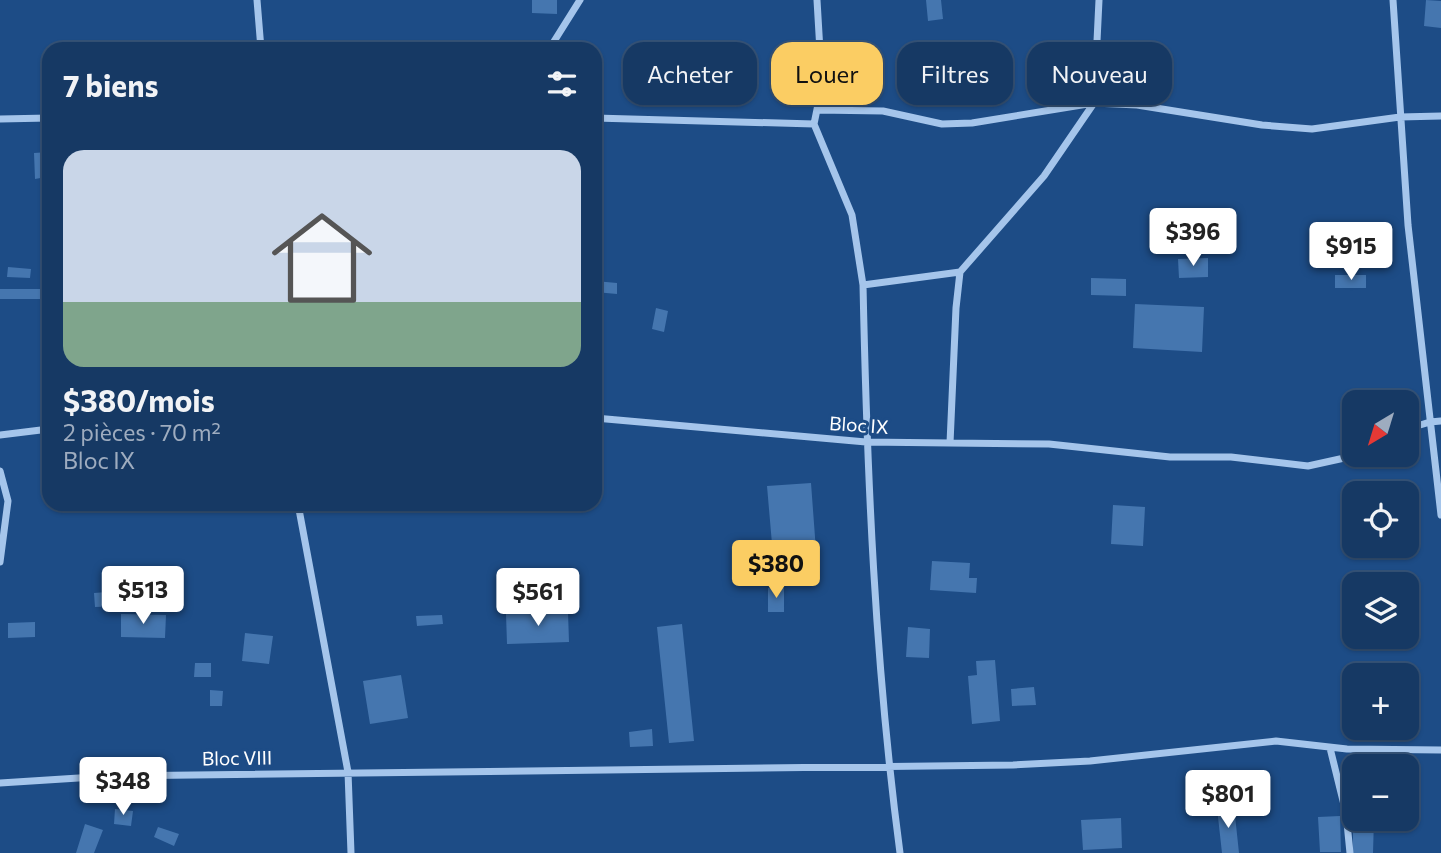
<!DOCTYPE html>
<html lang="fr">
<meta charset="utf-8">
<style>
body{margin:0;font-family:Commissioner,sans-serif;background:#1f406a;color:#f1f3f6;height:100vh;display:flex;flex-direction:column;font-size:26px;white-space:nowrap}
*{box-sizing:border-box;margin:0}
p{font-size:23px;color:#9eacbf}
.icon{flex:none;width:38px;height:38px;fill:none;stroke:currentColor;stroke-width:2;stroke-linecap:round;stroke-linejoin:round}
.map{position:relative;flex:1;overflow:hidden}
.sheet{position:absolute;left:42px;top:42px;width:560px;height:469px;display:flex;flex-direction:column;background:#163964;border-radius:21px;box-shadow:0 2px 5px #0004,0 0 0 2px #355378}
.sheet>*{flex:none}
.hud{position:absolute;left:623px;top:42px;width:665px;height:63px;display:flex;gap:14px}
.needle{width:46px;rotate:218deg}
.controls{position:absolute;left:1342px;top:390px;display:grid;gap:14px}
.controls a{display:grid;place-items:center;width:77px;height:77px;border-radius:14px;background:#163964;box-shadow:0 2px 5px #0004,0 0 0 2px #355378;font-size:35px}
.price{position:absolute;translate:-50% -60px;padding:0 16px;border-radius:7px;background:#fff;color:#222;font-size:23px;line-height:46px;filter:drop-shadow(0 2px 4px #0008)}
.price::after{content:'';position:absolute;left:50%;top:42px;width:21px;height:16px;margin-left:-10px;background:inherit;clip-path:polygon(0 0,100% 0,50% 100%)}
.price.active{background:#fbcd63;color:#111}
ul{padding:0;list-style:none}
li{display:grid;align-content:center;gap:14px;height:371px;padding:0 21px}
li+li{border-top:2px solid #355378}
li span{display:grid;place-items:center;height:217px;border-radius:21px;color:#555}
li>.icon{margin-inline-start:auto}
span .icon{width:126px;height:126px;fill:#fffc;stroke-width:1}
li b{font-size:30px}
h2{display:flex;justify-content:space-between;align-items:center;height:84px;padding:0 21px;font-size:30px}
.pill{padding:0 24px;border-radius:21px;background:#163964;box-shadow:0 2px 5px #0004,0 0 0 2px #355378;font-size:24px;line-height:63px}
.pill.active{background:#fbcd63;color:#111}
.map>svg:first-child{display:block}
</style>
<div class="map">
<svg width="1441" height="853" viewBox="0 0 1441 853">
<rect width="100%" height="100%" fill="#1d4c86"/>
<path fill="#4576af" d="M532,0H557V14L532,13Z
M926,0H941L943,19L928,21Z
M1426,0L1441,1V28L1424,26Z
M49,152L46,177L35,179L34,153Z
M1208,258V277L1179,278L1178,259Z
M8,267L31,269L30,278L7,277Z
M1335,275H1366V288H1335Z
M1091,278L1126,279V296L1091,295Z
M595,281L617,283V294L595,292Z
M0,289H49V299H0Z
M1135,304L1204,307L1202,352L1133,348Z
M656,308L668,311L664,332L652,329Z
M811,483L817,564L774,567L767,486Z
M1113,505L1145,507L1143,546L1111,544Z
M932,561L970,563L969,578H977L976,593L930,590Z
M768,588H784V612H768Z
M120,591L121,606L95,607L94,593Z
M568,612L569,642L507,644L506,614Z
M121,614L166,615L165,638L121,637Z
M442,615L443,624L417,626L416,616Z
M35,622V637L8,638V623Z
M682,624L694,741L669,743L657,627Z
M908,627L930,629L929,658L906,657Z
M245,633L273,636L269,664L242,661Z
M995,660L1000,721L972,724L968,676L977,675L976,661Z
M195,663H211V677H194Z
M401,675L408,718L370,724L363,681Z
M1034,687L1036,705L1012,706L1011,689Z
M210,690L223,691L222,706H210Z
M652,729L653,746L630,747L629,732Z
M1234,806L1239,853H1222L1217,808Z
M115,809L133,811L131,826L114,824Z
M1340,816L1341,852H1320L1318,817Z
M1121,818L1122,848L1083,850L1081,820Z
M1353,819H1374L1373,853H1353Z
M85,824L103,830L94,853H76Z
M158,827L179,834L174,846L154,837Z"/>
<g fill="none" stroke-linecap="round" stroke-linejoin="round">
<path stroke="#a5c5eb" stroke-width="7" d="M257,0L261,49
M1393,0L1408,225L1441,515
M556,49L553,43L580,0
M818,110L883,111L942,124L972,123L1094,103L1137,105L1262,125L1312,129L1400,117L1441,116
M595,118L814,124L852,215L863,285L960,272L1044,176L1094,103L1099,0
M0,119L49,118
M814,124L822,85L817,0
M863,285C867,474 875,665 900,853
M595,418L866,442L950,443L956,308L960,272
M1407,429L1430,422L1441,421
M0,435L49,429
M950,443L1049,444L1170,457H1231L1308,466L1358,455
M0,471L8,501L0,562
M298,504L348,772L351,853
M1330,748L1346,813L1350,853
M0,783L110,776L1013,765L1090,761L1276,741L1347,749L1441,750"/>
</g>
<g text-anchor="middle" stroke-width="6" stroke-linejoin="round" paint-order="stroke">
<g font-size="19" fill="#fff" stroke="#1d4c86">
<text transform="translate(859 425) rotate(4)" y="7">Bloc IX</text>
<text transform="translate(237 758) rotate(-1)" y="7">Bloc VIII</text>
</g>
</g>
</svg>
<div class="controls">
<a><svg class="needle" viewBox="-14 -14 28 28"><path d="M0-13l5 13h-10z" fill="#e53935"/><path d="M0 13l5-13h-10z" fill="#9eacbf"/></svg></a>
<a><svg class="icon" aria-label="locate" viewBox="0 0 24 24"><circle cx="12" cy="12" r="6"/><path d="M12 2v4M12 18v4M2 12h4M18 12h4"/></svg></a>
<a><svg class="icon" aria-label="layers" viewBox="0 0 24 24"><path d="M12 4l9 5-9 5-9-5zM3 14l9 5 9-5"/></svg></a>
<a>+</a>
<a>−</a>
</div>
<b class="price" style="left:1193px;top:268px">$396</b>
<b class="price" style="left:1351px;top:282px">$915</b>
<b class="price active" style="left:776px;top:600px">$380</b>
<b class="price" style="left:143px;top:626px">$513</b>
<b class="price" style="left:538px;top:628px">$561</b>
<b class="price" style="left:123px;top:817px">$348</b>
<b class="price" style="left:1228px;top:830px">$801</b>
<div class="hud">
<a class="pill">Acheter</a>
<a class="pill active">Louer</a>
<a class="pill">Filtres</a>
<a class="pill">Nouveau</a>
</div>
<section class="sheet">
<h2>7 biens<svg class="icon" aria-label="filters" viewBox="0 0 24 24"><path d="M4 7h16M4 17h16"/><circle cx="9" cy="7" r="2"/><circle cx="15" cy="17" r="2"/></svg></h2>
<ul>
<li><span style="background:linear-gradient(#c9d6e8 70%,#7fa58c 0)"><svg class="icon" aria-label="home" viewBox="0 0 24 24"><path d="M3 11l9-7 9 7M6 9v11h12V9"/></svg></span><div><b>$380/mois</b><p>2 pièces · 70 m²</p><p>Bloc IX</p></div></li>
</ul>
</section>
</div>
